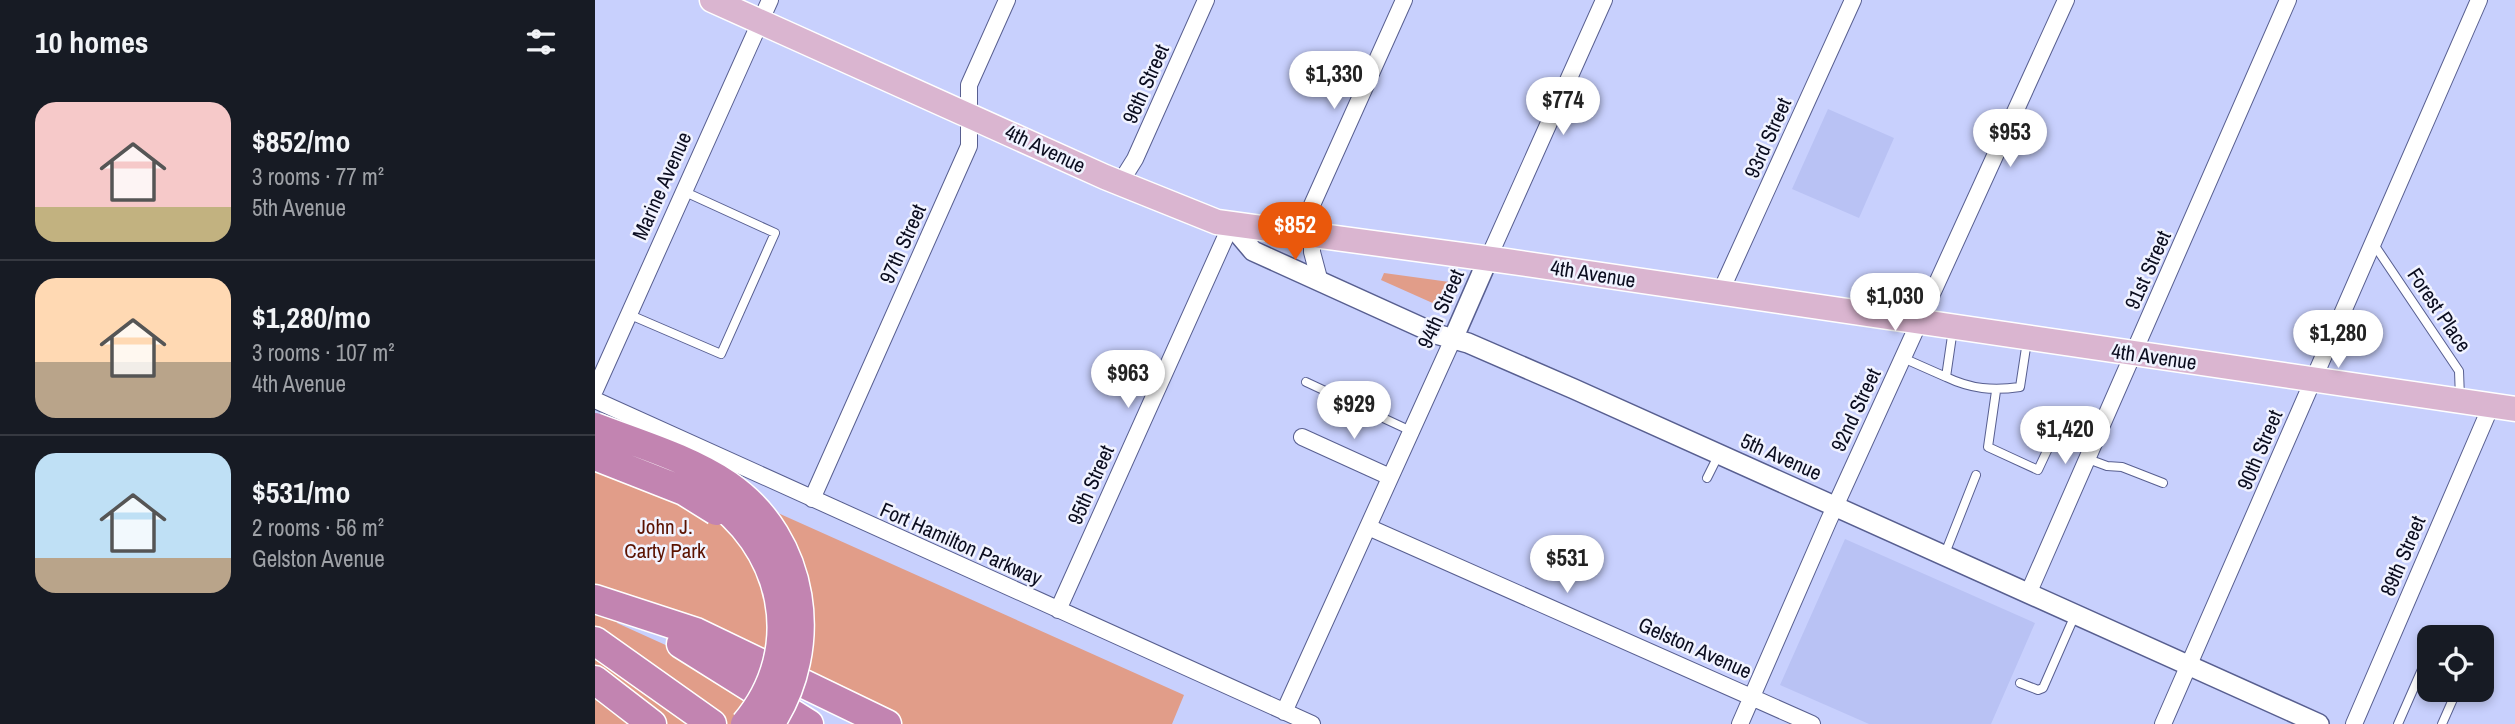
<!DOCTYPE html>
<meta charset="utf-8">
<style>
body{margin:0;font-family:"Archivo Narrow",sans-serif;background:#20242c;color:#f1f3f6;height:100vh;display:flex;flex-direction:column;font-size:26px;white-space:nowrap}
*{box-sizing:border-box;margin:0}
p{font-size:23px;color:#9ea1a6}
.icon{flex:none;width:38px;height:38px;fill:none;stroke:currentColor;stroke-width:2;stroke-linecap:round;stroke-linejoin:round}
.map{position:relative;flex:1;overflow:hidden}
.details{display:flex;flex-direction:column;background:#171b24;width:595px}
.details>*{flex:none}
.controls{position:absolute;left:1822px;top:625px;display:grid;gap:14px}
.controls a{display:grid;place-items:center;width:77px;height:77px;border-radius:14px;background:#171b24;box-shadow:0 4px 10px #0003;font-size:35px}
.price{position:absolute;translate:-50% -60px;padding:0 16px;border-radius:24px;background:#fff;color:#222;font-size:23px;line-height:46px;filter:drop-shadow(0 2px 4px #0008)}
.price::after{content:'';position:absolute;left:50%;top:42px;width:21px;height:16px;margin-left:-10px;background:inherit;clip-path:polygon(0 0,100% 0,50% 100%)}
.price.current{background:#ea580c;color:#fff}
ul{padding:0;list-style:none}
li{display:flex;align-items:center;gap:21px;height:175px;padding:0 35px}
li+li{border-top:2px solid #363941}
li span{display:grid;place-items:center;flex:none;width:196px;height:140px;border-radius:21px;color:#555}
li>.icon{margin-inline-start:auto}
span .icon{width:84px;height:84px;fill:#fffc;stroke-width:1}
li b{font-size:30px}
h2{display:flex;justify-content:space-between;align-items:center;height:84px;padding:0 35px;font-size:30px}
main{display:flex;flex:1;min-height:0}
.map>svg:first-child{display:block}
</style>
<main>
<section class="details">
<h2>10 homes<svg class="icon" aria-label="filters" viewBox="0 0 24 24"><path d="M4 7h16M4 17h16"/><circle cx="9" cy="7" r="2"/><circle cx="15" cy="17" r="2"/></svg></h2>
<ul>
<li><span style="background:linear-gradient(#f6c9c9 75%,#c2b280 0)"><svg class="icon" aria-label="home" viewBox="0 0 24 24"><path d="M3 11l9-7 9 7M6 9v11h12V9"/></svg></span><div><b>$852/mo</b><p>3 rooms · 77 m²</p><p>5th Avenue</p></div></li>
<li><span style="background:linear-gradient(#ffd9b3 60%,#b9a48a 0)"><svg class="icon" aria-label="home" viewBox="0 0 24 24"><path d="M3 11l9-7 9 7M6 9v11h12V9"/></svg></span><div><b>$1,280/mo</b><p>3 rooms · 107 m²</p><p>4th Avenue</p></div></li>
<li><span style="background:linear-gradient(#bfe0f5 75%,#b9a48a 0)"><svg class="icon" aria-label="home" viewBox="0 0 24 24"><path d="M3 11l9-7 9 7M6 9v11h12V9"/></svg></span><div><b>$531/mo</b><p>2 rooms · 56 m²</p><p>Gelston Avenue</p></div></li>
</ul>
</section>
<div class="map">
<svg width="1920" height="724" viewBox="0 0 1920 724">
<rect width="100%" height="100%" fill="#c8d0fd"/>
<path fill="#b9c2f4" d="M1233,109L1299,138L1264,218L1197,189Z
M1250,539L1440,623L1396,724H1274L1185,685Z"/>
<path fill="#e19d89" d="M789,273L862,283L851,309L786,280Z
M0,431L589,695L577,724H306L39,602L22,623L75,647L199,724H0Z"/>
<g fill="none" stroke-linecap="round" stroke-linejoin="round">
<defs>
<path id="service" d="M1778,243L1864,371L1865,398
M33,314L126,354L180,233L88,191
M1358,329L1351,377C1376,389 1398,391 1425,387L1432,341
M1308,358L1351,377
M711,382L816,431
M1401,391L1393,447L1443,470L1457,440
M1493,459L1512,466L1527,467L1568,483
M1112,478L1123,456
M1349,556L1381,475
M1425,683L1443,690L1448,688L1480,615
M1803,724L1828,667L1834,669
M1847,724L1862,690"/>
<path id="minor" d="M525,183L540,159L611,0
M893,259L1009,0
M725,282L717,252V205L809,0
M1125,293L1258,0
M0,390L175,0
M0,400L717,724
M707,437L795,477
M217,499L374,146V85L412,0
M773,527L1217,724
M1433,594L1693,0
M463,610L636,225
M689,712L858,339
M1145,724L1233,522L1471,0
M1568,724L1884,0
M1759,724L1896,406"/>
<path id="tertiary" d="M636,225L658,251L841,334L873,343L979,389L1724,724
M858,339L893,259"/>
<path id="primary" d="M117,0L510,177L622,222L911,261L1920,409"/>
<path id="motorway" d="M0,599L101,632L292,724
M0,641L117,724
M86,644L214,724
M0,680L57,724"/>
</defs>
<use href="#service" stroke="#585f90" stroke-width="10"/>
<use href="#minor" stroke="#585f90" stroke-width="18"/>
<use href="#tertiary" stroke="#585f90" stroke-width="22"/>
<use href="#primary" stroke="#fff" stroke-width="27"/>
<use href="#motorway" stroke="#fff" stroke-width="31"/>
<use href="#service" stroke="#fff" stroke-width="8"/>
<use href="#minor" stroke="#fff" stroke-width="16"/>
<use href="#tertiary" stroke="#fff" stroke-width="19"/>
<use href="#primary" stroke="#dab5d0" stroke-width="24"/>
<use href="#motorway" stroke="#c284b1" stroke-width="28"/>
<defs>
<path id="motorway-bridge" d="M0,427C44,444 93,458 133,485C211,539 226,647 175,724
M0,456L89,491L121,511
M109,493C190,543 214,649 150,724"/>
</defs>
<use href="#motorway-bridge" stroke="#fff" stroke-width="31" stroke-linecap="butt"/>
<use href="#motorway-bridge" stroke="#c284b1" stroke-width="28"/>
</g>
<g text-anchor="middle" stroke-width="5" stroke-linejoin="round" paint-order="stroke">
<g font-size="21" fill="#0b0d1f" stroke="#f1f3ff">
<text transform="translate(551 84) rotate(-66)" y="7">96th Street</text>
<text transform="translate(1173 138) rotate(-66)" y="7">93rd Street</text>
<text transform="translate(450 149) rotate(25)" y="7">4th Avenue</text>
<text transform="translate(67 186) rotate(-66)" y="7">Marine Avenue</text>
<text transform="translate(308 244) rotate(-66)" y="7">97th Street</text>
<text transform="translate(1553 270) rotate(-66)" y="7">91st Street</text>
<text transform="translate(998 274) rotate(9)" y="7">4th Avenue</text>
<text transform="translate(846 309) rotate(-66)" y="7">94th Street</text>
<text transform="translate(1844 310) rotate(56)" y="7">Forest Place</text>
<text transform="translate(1559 357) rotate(8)" y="7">4th Avenue</text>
<text transform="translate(1261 410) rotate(-65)" y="7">92nd Street</text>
<text transform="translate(1665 450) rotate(-67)" y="7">90th Street</text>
<text transform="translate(1186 457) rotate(24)" y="7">5th Avenue</text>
<text transform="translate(496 485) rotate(-66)" y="7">95th Street</text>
<text transform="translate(366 544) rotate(24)" y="7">Fort Hamilton Parkway</text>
<text transform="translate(1808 556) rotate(-67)" y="7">89th Street</text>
<text transform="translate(1100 648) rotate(24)" y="7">Gelston Avenue</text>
</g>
<g font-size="21" fill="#5b1200" stroke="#f1f3ff">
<text x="70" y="534">John J.<tspan x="70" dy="24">Carty Park</tspan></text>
</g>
</g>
</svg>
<div class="controls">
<a><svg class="icon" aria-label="locate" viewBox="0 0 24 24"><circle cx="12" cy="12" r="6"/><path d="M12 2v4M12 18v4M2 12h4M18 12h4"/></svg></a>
</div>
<b class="price" style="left:739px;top:111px">$1,330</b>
<b class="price" style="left:968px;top:137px">$774</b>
<b class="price" style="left:1415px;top:169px">$953</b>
<b class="price current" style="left:700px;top:262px">$852</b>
<b class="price" style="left:1300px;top:333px">$1,030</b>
<b class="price" style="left:1743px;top:370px">$1,280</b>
<b class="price" style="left:533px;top:410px">$963</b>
<b class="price" style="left:759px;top:441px">$929</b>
<b class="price" style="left:1470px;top:466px">$1,420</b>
<b class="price" style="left:972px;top:595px">$531</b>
</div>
</main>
